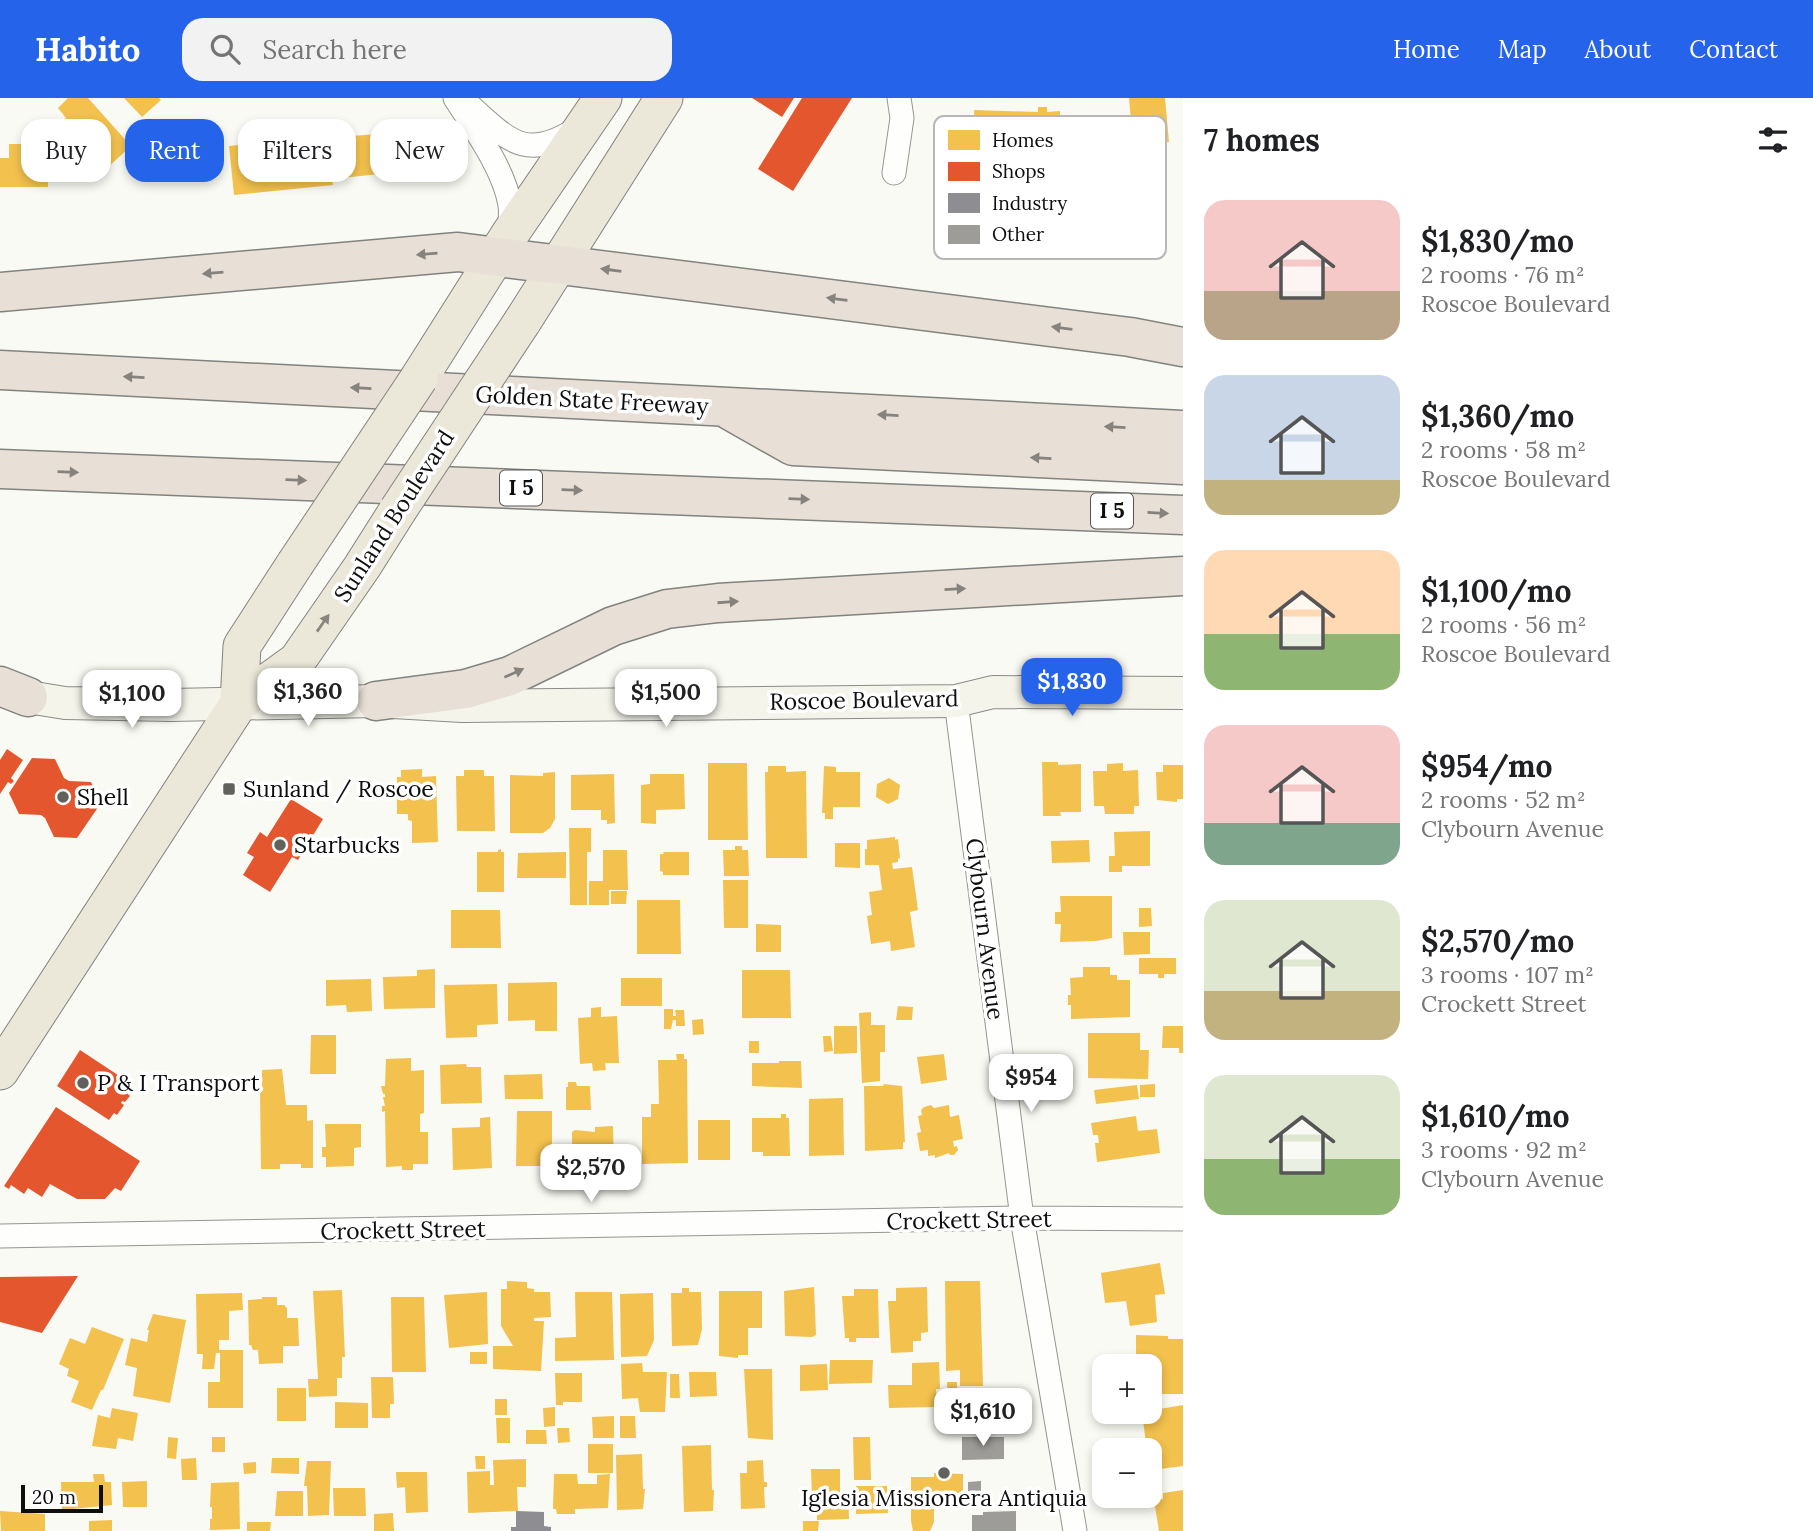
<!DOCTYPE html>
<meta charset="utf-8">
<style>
body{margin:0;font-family:Lora,serif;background:#f2f2f2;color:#202124;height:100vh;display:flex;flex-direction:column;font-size:26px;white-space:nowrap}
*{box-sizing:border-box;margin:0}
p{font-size:23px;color:#757577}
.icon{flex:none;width:38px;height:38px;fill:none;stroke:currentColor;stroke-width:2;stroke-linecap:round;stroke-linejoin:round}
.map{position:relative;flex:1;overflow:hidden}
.drawer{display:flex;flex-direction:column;background:#fff;width:630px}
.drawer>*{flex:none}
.hud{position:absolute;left:21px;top:21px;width:665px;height:63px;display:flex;gap:14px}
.buttons{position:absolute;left:1092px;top:1256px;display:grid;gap:14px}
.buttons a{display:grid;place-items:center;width:70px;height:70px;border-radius:14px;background:#fff;box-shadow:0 4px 10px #0003;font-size:35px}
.scale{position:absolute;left:21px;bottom:18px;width:82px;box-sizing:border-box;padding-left:7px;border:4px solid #0e0e0e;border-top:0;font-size:19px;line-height:24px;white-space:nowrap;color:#0e0e0e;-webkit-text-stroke:5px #fff;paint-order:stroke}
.price{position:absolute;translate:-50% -60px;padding:0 16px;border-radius:14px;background:#fff;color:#222;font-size:23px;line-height:46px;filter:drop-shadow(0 2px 4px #0008)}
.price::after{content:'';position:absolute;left:50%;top:42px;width:21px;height:16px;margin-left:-10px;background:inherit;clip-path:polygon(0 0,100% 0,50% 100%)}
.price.current{background:#2563eb;color:#fff}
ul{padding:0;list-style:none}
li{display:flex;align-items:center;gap:21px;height:175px;padding:0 21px}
li span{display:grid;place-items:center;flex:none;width:196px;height:140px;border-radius:21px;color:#555}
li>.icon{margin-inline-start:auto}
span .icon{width:84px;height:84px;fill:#fffc;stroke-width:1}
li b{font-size:30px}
h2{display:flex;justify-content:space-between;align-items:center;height:84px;padding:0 21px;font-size:30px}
.tag{padding:0 24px;border-radius:21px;background:#fff;box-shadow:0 4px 10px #0003;font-size:24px;line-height:63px}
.tag.current{background:#2563eb;color:#fff}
header{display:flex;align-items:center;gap:42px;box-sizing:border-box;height:98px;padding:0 35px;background:#2563eb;color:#fff}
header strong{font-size:33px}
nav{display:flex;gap:38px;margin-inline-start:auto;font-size:24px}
.search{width:490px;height:63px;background:#f2f2f2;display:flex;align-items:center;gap:18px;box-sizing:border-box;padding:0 24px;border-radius:21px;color:#757577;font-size:26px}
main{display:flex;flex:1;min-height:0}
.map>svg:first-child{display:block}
</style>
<header>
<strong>Habito</strong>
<div class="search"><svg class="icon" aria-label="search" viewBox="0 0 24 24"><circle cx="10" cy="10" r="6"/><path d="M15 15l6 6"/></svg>Search here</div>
<nav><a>Home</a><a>Map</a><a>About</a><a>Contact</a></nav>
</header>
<main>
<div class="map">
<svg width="1183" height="1433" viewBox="0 0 1183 1433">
<rect width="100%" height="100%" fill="#fafaf4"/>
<path fill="#f2c14e" d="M68,0H88L131,48L92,84L49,36L66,20L58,10Z
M124,0H159L161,2L142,19Z
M1129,0H1165L1169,44L1162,45L1163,57L1135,59L1134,47L1123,48L1121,25L1131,24Z
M1038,9H1047V14L1060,13V17H1064V24H1059V32H1045V62L1006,63V57H1001L1002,61H993V56L976,57L974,12L1038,14Z
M430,26V31H433L465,67L332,81L333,87L234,97L229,48L280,43L281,57L328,52L327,40L415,33V27Z
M152,34L160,43L146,56L138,47Z
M9,46H39L40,66H48V89H0V60H9Z
M1042,664H1058V667L1081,666V714H1060L1061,718H1043Z
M708,665H747L748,742H708Z
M1123,665V673L1138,672L1139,708H1134V716H1105L1104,708H1094L1093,673H1107V666Z
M1163,667H1183V701H1177V704L1157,702L1156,674H1163Z
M768,668H786V674L806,673L807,760H766L765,674H768Z
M824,668L836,669V674H860V709H833V721H825V715H822Z
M422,671V679L436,678L438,744L412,745V723L408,722V716H397V679H401V672Z
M464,672H484V678H494L495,733H457L456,678H464Z
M555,674V721L550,730L543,735H510V677L543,678V675Z
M614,676L615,725L607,726V722H601V712H571V677Z
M650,676H684L685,711L656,712V726L641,725V687L650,686Z
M889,680L900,687L898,701L888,706L876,699L877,686Z
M569,730H591V754H587V807H570Z
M1150,733V768H1122V774H1109V758H1115L1114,734Z
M895,739V742L898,741L900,760L898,761V764L892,765L893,771L912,769L918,812L910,814L915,849L891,853L890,843L871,846L867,818L872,817L869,794L882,792L879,767H865V751H867V742Z
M1089,742L1090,764L1052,765L1051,743Z
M835,745H860V770L835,769Z
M735,748H742V752H748L749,778H724L723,752H735Z
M501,751V754H504V794H477V754H498V752Z
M603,752H627L628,792H609V807H589V783H603Z
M566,754V780H517L518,755Z
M663,754H689V777H663V774L660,773V756H664Z
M723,782H748V830H724Z
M611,793H627L626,806H611Z
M1060,798H1112V840L1096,843L1060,844L1061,826H1055V814H1061Z
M637,802H680L681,856H637Z
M1139,810H1151L1152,828L1139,829Z
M451,812H500L501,850H451Z
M756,826L781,827V854H756Z
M1123,834H1150V856L1124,857Z
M1139,860H1176V876H1164V880H1158V876H1139Z
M1083,869H1110V877H1117V882H1130V919L1071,921V907H1068V897H1071L1070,880L1083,879Z
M435,871V910L384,911L383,879L417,878V872Z
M742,872H790L791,920H742Z
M621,880H662V908H621Z
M371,881L372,913L347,914L346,907L326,908V882Z
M557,884V933H535V922L508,923V885Z
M497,886L498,926L477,927V939L446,940L444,887Z
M898,908L913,909L912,922H896Z
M601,909V919L617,918L619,965H605L606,972L593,973L592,965L580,966L578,920L591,919V910Z
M664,911H673V918H676L675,912H684L685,928H676V922H673L671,931H664Z
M871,914V927H885V954H880V983L862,985L859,915Z
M703,921L704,936L693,937L692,922Z
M834,928H857V955L834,956Z
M1163,928H1183V955H1179V950H1162Z
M1088,935H1140V952H1149L1148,981L1088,980Z
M311,937H336V976H310Z
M823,938H831L833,953L824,954Z
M749,943H759V955H749Z
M676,956H684V961H687L688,1065L642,1066V1019H651V1006H659L658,962H677Z
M944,956L947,982L921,986L917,959Z
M411,960V973L424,972V1015L420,1016V1034H428V1066H413V1072H402V1068L386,1069L385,1013L382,1014V1008H385L383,999H385V996H383L381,988H385L386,961Z
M779,963H801L802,990L752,988V965H779Z
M466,966L467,969H481L482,1005L441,1006L440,967Z
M282,971L286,1007H307V1023L313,1022V1070H301V1066H280V1071H261L260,991H262V972Z
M542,976L543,1001H505L504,977Z
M568,984H576L577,988H590L591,1012H566V989H568Z
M883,986L902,988L905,1044H903V1051L865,1053L864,988H884Z
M1155,986V999H1140V987Z
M1137,987L1139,1001L1096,1006L1094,992Z
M843,1000L844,1057L809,1058V1001Z
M931,1007L934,1010L949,1007L950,1019L959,1017L963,1041L953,1043L954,1049L957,1048L958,1052L954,1057H950L949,1055L935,1060V1057L928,1058V1052L920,1053L917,1035L921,1034L918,1018L922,1017L921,1012L924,1009Z
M517,1013H552V1068H516Z
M781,1016H786V1020H789L790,1058H763V1054H752V1020H781Z
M1136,1018L1138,1033L1157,1031L1160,1055L1097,1064L1095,1045H1099L1098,1037H1093L1091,1025Z
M490,1019L492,1070L453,1072L452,1030L480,1029V1020Z
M698,1022H730V1062H698Z
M325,1026H361V1049L354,1050V1068L326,1069V1059H322V1049H326Z
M613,1028L614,1067L572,1068V1034L575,1032L595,1034V1029Z
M1160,1165L1165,1196L1155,1197L1157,1224L1130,1228L1126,1203L1105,1205L1101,1175Z
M507,1183L527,1184V1190L534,1191V1194H550L551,1219L534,1220V1223H544L541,1273L493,1271V1248H513L501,1228V1191H507Z
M945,1183H980L983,1288H960V1272L946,1273Z
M814,1189L816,1237L812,1239L785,1238L784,1193Z
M927,1189L928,1234L921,1235V1243H913V1254L891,1255L888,1203H896V1190Z
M682,1190H689V1194H701L702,1231L698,1247L672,1248L671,1195H682Z
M854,1191H878L879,1240H856V1244H849V1240H845L842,1198H854Z
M342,1192L345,1259H342V1280H337V1298L309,1299L308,1281H318L313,1193Z
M719,1193H762V1230H748V1257H738V1260L719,1258Z
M487,1194L488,1246L449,1250L444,1197Z
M575,1194H612L614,1262L555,1263V1240L576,1239Z
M242,1195L243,1212L229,1213V1242H219V1252H243V1310H208V1284H220V1255H216L214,1271H202L203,1256H197L196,1196Z
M653,1195L654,1242L647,1258L621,1259L620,1196Z
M262,1199H277V1207H284L287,1210V1220H298L299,1248H283V1265L259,1266L258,1252H253L251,1247H249L248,1202L262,1201Z
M391,1199H424L426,1274H392Z
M153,1216L186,1222L170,1305L133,1298L137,1270L125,1267L131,1240L147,1244L149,1232H147Z
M92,1229L124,1241L103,1292H101L92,1312L71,1304L79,1283L67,1278L69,1271L59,1266L70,1240L85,1246Z
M1136,1237L1168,1238V1241H1183V1296H1150V1269H1136Z
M470,1254H487V1266H470Z
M830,1262H873L872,1285L829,1286Z
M939,1264L940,1291H936L937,1309L889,1310L888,1287H912V1265Z
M642,1265L643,1274H667L665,1314H640L638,1300L622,1301L621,1266Z
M827,1266L828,1292L800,1293V1267Z
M744,1271H772L773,1342L748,1340Z
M689,1274H716L717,1298L690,1299Z
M555,1275H582V1304H563V1307H556Z
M670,1276H679L680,1300H670Z
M371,1279H393L394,1306H390V1320H372Z
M947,1284H957L958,1325L948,1326Z
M277,1290H306V1323H277Z
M495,1301H507V1317H495Z
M335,1304L368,1305V1330H335Z
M1183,1307V1368L1160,1371L1159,1365L1150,1367V1353H1147L1142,1314Z
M555,1309V1328L544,1329L543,1310Z
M112,1310L138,1315L133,1343L118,1340L116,1351L92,1348L98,1317L110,1320Z
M614,1318V1340H593L592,1319Z
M620,1318H635L636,1340H620Z
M496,1320H510V1345H497Z
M557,1330H569L570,1344L558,1345Z
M526,1332H546L547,1346H526Z
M168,1339L178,1340L176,1361L167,1360Z
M212,1339H225V1354H212Z
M853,1339H870L871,1382H854Z
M588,1346H613V1375H588Z
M711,1347L712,1392H714L713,1413L684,1414L682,1348Z
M642,1356L643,1391H645L643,1411L617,1412L616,1357Z
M475,1358H485V1371H476Z
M196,1360L197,1382H182L181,1361Z
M272,1360H299V1376L271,1375Z
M526,1361V1389H517L518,1413L468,1415L467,1374L490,1373V1387H494L493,1362Z
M763,1362L764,1384H767V1389H764L765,1410L741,1411L740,1375H747V1363Z
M307,1363H331L329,1417L308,1418L307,1388H304Z
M256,1364V1375L244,1376L243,1365Z
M811,1371H840V1394H848L849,1421L817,1422V1397H812Z
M396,1374H427L428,1414L406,1415L405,1389L397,1390Z
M934,1375L963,1376V1401L934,1402V1424L930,1433H913L911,1423V1379H934Z
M93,1376H104L105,1384H111L112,1407L62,1412L61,1384H94Z
M554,1376H577L578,1386H597V1377L610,1376L608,1410L575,1411V1416H557L556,1411H553Z
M147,1383V1409H123L122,1384Z
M239,1384L240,1431L210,1432V1421H212V1409H210L211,1385Z
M856,1388H887L888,1415L856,1416Z
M333,1390H365L366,1418H334Z
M1183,1392V1433H1159L1154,1402L1163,1401V1395Z
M277,1393H303V1418H275Z
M0,1413L45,1416V1433H1Z
M393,1415L394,1433H374V1416Z
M112,1422V1433H89V1423Z
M803,1423H819L818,1433H803Z
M247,1424H271L270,1433H247Z"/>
<path fill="#e4572e" d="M752,0H794L782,19Z
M802,0H852L793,93L758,71Z
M7,651L23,662L11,680L14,683L11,686L8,684L0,696V662Z
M32,660L55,661L64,680L69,683L91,684L101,705L77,740L54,739L45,720L41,717L19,716L9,695Z
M291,701L323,721L298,762L292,759L270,794L243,777L254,759L247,755L260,734L267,739Z
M80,952L133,987L127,995L130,998L125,1004L122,1003L121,1005L124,1007L117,1017L114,1015L109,1022L57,988Z
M56,1009L140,1063L121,1093L115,1090L105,1101H77L50,1086L42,1099L28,1090L24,1096L11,1087L9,1091L4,1088Z
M78,1178L42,1235L0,1224V1179Z"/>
<path fill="#8d8d92" d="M516,1413L544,1414V1428L551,1429V1433H511V1429H516Z"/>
<path fill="#9e9c99" d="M962,1339H1004V1361L962,1362Z
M981,1383V1401H968V1384Z
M1016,1413V1433H972V1417H983V1414Z"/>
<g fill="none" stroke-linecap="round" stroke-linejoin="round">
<defs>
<path id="street" d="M455,0C474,30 504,71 510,107C511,115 510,125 510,134
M469,7C509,43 526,64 578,30
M894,75L902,20L899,0
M956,603L1022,1120L1075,1433
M0,1138L1022,1120L1183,1121"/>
<path id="secondary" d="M28,599L65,605L171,607L376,603L462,608L956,603L993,594L1183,595"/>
<path id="primary" d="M522,224L664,0
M419,280L510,136L603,0
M239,605L242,548L295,466
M0,973L239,605L297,563L362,469L398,412"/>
<path id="highway" d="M0,194L458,154L1130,239L1183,249
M0,272L1183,332
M731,313L793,348L1183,367
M0,371L1183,417
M0,588L28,599
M376,603L466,591L510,578L613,528L667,511L718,505L1183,478"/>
</defs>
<use href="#street" stroke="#949492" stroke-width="25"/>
<use href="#secondary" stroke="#8b8b88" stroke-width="34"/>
<use href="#primary" stroke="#82827f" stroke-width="39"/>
<use href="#highway" stroke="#82827f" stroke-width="41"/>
<use href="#street" stroke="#fefefd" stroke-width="23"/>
<use href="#secondary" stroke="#f4f4eb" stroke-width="32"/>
<use href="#primary" stroke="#ebe8da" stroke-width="37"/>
<use href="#highway" stroke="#e8e0d7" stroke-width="38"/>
<defs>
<path id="primary-bridge" d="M398,412L522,224
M295,466L419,280"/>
</defs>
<use href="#primary-bridge" stroke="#82827f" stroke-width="39" stroke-linecap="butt"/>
<use href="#primary-bridge" stroke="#ebe8da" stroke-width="37"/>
</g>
<defs><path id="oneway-solid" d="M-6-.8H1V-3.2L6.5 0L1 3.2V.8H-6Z" transform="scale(1.75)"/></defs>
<g fill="#86827d">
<use href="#oneway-solid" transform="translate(427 156) rotate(175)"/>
<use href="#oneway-solid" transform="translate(611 172) rotate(-172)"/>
<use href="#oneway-solid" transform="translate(213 175) rotate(175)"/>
<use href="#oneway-solid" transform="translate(837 201) rotate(-173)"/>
<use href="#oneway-solid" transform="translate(1062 230) rotate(-173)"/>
<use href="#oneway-solid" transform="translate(134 279) rotate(-177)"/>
<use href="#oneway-solid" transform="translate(361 290) rotate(-177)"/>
<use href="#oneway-solid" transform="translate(888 317) rotate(-177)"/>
<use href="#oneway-solid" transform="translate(1115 329) rotate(-177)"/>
<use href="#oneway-solid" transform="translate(1041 360) rotate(-177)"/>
<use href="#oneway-solid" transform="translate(68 374) rotate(2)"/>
<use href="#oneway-solid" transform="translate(296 382) rotate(2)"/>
<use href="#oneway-solid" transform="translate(572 392) rotate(2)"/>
<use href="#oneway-solid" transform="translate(799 401) rotate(2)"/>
<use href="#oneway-solid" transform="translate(1158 415) rotate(3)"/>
<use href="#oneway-solid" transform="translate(955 491) rotate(-3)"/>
<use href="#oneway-solid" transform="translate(728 504) rotate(-4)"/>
<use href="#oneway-solid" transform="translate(514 575) rotate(-24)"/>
</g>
<use fill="#88867e" href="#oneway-solid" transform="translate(323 525) rotate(-55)"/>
<g fill="#61615e" stroke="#fff" stroke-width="2.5">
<rect x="222" y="684" width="14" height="14" rx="3.5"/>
<circle cx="63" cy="699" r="7"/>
<circle cx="280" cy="747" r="7"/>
<circle cx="83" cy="985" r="7"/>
<circle cx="944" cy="1375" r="7"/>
</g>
<g text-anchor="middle" stroke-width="7" stroke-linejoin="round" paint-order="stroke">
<g fill="#fff" stroke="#565656" stroke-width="2">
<rect x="500" y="372.5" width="42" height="35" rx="5"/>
<rect x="1091" y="395.5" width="42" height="35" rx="5"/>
</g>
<g font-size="21" font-weight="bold" fill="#0e0e0e">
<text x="521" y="397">I 5</text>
<text x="1112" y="420">I 5</text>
</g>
<g font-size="23" fill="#0e0e0e" stroke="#fff">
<text transform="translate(592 302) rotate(3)" y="8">Golden State Freeway</text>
<text transform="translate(394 418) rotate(-57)" y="8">Sunland Boulevard</text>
<text transform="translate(864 602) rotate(-1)" y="8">Roscoe Boulevard</text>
<text transform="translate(985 831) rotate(83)" y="8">Clybourn Avenue</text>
<text transform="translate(969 1122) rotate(-1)" y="8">Crockett Street</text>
<text transform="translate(403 1132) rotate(-1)" y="8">Crockett Street</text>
</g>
<g font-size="23" fill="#0e0e0e" stroke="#fff" text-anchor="start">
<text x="243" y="699">Sunland / Roscoe</text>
<text x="77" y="707">Shell</text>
<text x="294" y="755">Starbucks</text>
<text x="97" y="993">P &amp; I Transport</text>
<text x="944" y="1408" text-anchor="middle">Iglesia Missionera Antiquia</text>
</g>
</g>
<rect x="934" y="18" width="232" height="143" rx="10" fill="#fff" stroke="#b7b7b7" stroke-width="2"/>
<rect x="948" y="32" width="32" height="20" fill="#f2c14e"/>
<rect x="948" y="64" width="32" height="19" fill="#e4572e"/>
<rect x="948" y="95" width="32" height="20" fill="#8d8d92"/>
<rect x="948" y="127" width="32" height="19" fill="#9e9c99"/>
<g font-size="19" fill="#0e0e0e">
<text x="992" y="49">Homes</text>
<text x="992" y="80">Shops</text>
<text x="992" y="112">Industry</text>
<text x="992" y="143">Other</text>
</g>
</svg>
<div class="buttons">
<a>+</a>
<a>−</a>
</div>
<div class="scale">20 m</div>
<b class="price current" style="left:1072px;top:620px">$1,830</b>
<b class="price" style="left:308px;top:630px">$1,360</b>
<b class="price" style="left:666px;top:631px">$1,500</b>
<b class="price" style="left:132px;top:632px">$1,100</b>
<b class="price" style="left:1031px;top:1016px">$954</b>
<b class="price" style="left:591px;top:1106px">$2,570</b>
<b class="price" style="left:983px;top:1350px">$1,610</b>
<div class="hud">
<a class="tag">Buy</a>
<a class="tag current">Rent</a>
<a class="tag">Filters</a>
<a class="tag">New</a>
</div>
</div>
<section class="drawer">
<h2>7 homes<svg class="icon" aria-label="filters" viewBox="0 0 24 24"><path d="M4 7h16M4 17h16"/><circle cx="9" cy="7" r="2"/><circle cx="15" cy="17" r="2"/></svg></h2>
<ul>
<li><span style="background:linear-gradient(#f6c9c9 65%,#b9a48a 0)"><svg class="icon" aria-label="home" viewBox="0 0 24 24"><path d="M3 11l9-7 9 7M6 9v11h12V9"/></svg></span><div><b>$1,830/mo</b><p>2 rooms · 76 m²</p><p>Roscoe Boulevard</p></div></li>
<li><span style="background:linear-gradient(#c9d6e8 75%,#c2b280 0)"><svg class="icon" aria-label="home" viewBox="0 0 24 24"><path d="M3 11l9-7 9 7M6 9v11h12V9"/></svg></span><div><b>$1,360/mo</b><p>2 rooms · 58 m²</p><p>Roscoe Boulevard</p></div></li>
<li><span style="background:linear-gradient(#ffd9b3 60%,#8fb573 0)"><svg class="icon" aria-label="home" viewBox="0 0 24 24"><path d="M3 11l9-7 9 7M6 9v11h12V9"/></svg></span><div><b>$1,100/mo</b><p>2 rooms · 56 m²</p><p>Roscoe Boulevard</p></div></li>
<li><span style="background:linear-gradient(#f6c9c9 70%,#7fa58c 0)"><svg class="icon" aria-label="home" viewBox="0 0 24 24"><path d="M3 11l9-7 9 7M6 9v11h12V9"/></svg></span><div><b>$954/mo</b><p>2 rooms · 52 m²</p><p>Clybourn Avenue</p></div></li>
<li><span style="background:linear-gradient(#dfe7d0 65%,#c2b280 0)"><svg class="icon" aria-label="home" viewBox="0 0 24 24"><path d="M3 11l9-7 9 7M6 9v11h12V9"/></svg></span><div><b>$2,570/mo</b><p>3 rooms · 107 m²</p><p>Crockett Street</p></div></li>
<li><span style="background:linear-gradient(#dfe7d0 60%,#8fb573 0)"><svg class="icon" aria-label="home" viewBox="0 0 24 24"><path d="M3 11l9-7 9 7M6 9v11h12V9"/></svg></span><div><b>$1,610/mo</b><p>3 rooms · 92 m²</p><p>Clybourn Avenue</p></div></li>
</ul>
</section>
</main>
